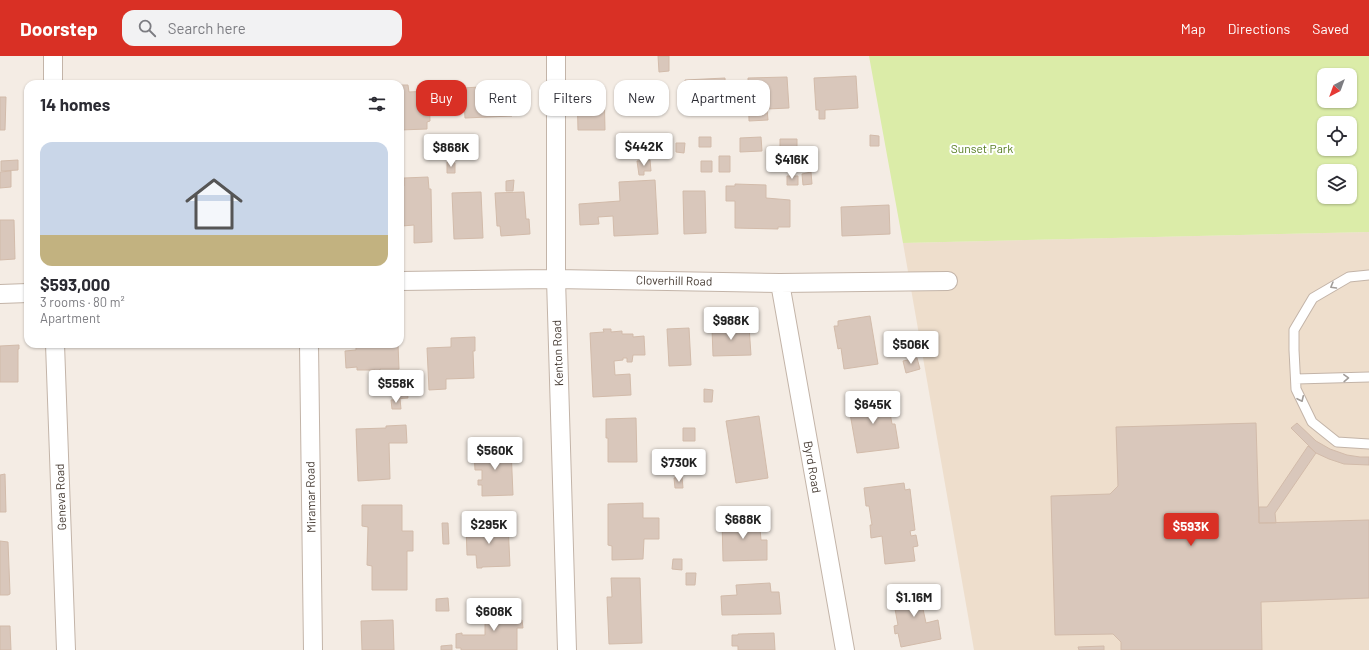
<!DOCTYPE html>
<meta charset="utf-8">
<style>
body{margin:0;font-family:Barlow,sans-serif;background:#f2f2f3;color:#2b2b33;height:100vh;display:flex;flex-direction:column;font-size:15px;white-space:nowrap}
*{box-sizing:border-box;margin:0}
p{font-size:13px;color:#7c7c81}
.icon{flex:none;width:22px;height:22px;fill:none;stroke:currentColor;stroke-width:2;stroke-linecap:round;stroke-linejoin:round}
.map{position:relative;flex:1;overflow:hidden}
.side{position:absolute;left:24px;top:24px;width:380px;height:268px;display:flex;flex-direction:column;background:#fff;border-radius:12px;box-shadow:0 1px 3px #0004}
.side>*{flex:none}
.hud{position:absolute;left:416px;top:24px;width:380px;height:36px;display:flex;gap:8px}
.needle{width:26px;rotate:221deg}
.fabs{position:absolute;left:1317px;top:12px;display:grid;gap:8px}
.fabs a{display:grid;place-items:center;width:40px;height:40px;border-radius:8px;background:#fff;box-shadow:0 1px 3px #0004;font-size:20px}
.price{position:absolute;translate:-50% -34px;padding:0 9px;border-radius:4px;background:#fff;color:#222;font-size:13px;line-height:26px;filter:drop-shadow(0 1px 2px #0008)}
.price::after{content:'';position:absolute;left:50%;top:24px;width:12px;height:9px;margin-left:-6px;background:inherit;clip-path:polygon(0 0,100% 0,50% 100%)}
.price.selected{background:#d93025;color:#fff}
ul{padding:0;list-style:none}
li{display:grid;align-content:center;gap:8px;height:212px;padding:0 16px}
li span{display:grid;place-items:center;height:124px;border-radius:12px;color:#555}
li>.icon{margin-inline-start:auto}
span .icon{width:72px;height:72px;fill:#fffc;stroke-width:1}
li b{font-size:17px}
h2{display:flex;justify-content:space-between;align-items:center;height:48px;padding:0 16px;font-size:17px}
.pill{padding:0 14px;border-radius:12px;background:#fff;box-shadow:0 1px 3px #0004;font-size:14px;line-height:36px}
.pill.selected{background:#d93025;color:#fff}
header{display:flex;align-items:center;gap:24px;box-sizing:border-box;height:56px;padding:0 20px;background:#d93025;color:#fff}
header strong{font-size:19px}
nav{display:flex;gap:22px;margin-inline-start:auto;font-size:14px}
.search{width:280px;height:36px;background:#f2f2f3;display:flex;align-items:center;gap:10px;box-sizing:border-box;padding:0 14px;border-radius:12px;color:#7c7c81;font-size:15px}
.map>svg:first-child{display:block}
</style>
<header>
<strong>Doorstep</strong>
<div class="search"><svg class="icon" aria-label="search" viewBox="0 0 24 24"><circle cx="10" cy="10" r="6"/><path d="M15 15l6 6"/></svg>Search here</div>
<nav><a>Map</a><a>Directions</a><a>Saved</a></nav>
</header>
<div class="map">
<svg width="1369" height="594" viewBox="0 0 1369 594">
<rect width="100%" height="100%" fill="#f4ece4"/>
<path fill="#eedecc" d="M1369,176V594H974L903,187Z"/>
<path fill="#dbeca8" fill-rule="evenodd" d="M869,0H1369V176L903,187ZM1324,19H1350V45H1324ZM1324,67H1350V93H1324ZM1324,115H1350V141H1324Z"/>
<path fill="#d9c7bb" stroke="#d2bbaa" d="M658,0H669V15L659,16Z
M856,20L858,52L825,54V63H819V54H816L814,22Z
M787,21L789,52L767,53L768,64L749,65L748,22Z
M725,22L726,54L686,55L685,24Z
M662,27L663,58L621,59L620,28Z
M400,29H408L409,36L429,35L430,65L427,66V73L400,74Z
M512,29V60L465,62L463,32Z
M604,30L605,74H578L577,31Z
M0,41H6L5,74H0Z
M617,78H626L627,88H631V93H626V95H617Z
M870,79L879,80V90H870Z
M699,81H711V91H699Z
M761,81L762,95L740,96V82Z
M780,83H797V94L780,95Z
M676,87H685L684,97L676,96Z
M464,90L465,102L454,103L453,91Z
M719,100H730V116H719Z
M18,104V114L1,115V105Z
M650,104L651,115H644V119H639L637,105Z
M701,105H712V116H701Z
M447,106L455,107V117H447Z
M11,115V131L0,132V116Z
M811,116L812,128L803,129L802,118Z
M787,120H798V129H787Z
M428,121L429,133H431L432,186L414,187V169L402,170V167H400V130H404V122Z
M514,124L513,135H506V125Z
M655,124L658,178L614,180L613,160L598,161L599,168L580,169L579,148L620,145L619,126Z
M735,128L766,129V142L790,144V171H778V173L735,172V145H726V130H735Z
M683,135H705L706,177L684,178Z
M481,136L483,182L454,183L452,137Z
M524,136L526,163H529L530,178L501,180L500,170H497L495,137Z
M889,149L890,178L842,180L841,151Z
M0,164H14L15,203L0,204Z
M870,260L878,308L844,313L841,292L838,293L834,270H838V265Z
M749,270L751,299L713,300L712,272Z
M689,272L691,309L669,310L667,273Z
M603,273H611V276L622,275V278H633V281L644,280L645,299H633L632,306H627V302H623V304L614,305L615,319L630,318L631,339L593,341L590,277L604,276Z
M475,281V295H473L474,322L446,323V333L429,334L427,292L451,291V282Z
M356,288H398L399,313H380V316H376L375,314H357V311L346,312L345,295L356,294Z
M19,289V293H18V326H0V290Z
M917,302L920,313L906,317L903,305Z
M407,333L408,342L396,343L395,334Z
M704,333L713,334L712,346H704Z
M887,338L890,354L881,355V358L890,357L892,368H895L899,392L857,397L848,346L875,341V340Z
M400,343L401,353H392L391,344Z
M759,360L768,422L736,427L726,365Z
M636,362L637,406H608V382H606V363Z
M1256,367L1259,467L1369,464V542L1261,546L1262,594H1121V586L1113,578L1055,579L1051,440L1110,438L1118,430L1116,371Z
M1297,367L1316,385L1330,393L1347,399L1360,401H1369V409L1344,408L1329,403L1316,397L1291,372Z
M406,369L407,387H389L390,423L358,425L356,373L386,372V370Z
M683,372H695V385H683Z
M1308,390L1316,397L1275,457L1276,467H1259V451H1267Z
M481,392H511L513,439L482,440V429H478V424H482V414H475L474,396H481Z
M5,418L6,456H0V419Z
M682,421L683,432H675L674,422Z
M904,427L905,434L910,433L915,474L910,475L911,480L916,479L918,490L913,491L915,505L885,508L882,480L871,482L870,469H872L869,450H866L864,432Z
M643,447V462H659V483H644L643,503L612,504V490L608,489V448Z
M362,449H402V475H413V495H407V534H372V510L367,509L368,471L362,470Z
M759,461L761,484H767V504L723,505L722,462Z
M442,467H448L449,488H443Z
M503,467H508L510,510L482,511V512H477L476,499H467L466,469L503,468Z
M0,485L8,486L10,537V538L8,539H0Z
M673,503H682V514L672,513Z
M686,517H696L695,529H686Z
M611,522H640L642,587L609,588L607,541H612Z
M770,527L771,536H779L781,558L722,559L721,540L737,539L736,529Z
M923,531L926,543L928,542L929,546L926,547L927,553H923L926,567L938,564L941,583L901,591L898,577L895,578L894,570L898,569L892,537Z
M448,542L449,555H436V543Z
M485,552H516V564H522L523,572H517V594H461V592H456V578L462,577V579H485Z
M393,564L394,594H362L361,565Z
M0,570H10L11,594H0Z
M774,577L775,594H738V590H732V579H738V578Z
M452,589V594H441V590Z
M1104,590V594H1079L1078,591Z"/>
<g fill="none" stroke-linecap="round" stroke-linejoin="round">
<defs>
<path id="service" d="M1369,219L1349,221L1313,242L1294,274V294L1296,333L1312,366L1337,386L1369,388
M1296,323L1369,321"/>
<path id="minor" d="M53,0V28
M556,0V223L567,594
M400,225L556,223L780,227L948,225
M780,227L845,594
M0,238L28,237
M55,288L66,594
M309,288L313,594"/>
</defs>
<use href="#service" stroke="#c3b4a8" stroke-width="11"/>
<use href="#minor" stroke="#c3b4a8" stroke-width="20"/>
<use href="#service" stroke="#fff" stroke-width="9"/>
<use href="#minor" stroke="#fff" stroke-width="18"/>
</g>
<defs><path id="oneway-chevron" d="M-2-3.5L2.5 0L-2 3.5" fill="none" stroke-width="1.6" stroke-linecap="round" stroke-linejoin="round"/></defs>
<g stroke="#a29d99">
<use href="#oneway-chevron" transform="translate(1333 230) rotate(150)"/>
<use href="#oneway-chevron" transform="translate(1346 322) rotate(-2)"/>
<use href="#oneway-chevron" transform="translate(1301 343) rotate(65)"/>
</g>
<g text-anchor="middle" stroke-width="4" stroke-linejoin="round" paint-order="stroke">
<g font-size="12" fill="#567d21" stroke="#fff">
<text x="982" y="97">Sunset Park</text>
</g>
<g font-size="12" fill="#463b33" stroke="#fff">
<text transform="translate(674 225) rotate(1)" y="4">Cloverhill Road</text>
<text transform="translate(558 297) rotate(-92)" y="4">Kenton Road</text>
<text transform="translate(812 411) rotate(80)" y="4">Byrd Road</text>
<text transform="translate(61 441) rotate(-92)" y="4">Geneva Road</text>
<text transform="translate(311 441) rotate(-91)" y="4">Miramar Road</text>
</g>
</g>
</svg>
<div class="fabs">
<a><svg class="needle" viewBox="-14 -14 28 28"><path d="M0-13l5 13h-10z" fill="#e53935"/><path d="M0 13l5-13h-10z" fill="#7c7c81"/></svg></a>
<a><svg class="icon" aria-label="locate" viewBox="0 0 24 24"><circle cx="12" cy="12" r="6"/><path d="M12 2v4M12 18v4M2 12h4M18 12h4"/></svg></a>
<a><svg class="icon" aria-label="layers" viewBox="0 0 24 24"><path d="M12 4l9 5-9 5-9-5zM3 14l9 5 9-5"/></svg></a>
</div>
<b class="price" style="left:644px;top:111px">$442K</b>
<b class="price" style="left:451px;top:112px">$868K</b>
<b class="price" style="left:792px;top:124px">$416K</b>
<b class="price" style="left:731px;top:285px">$988K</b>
<b class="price" style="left:911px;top:309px">$506K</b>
<b class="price" style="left:396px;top:348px">$558K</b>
<b class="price" style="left:873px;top:369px">$645K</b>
<b class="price" style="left:495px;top:415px">$560K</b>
<b class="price" style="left:679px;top:427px">$730K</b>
<b class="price" style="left:743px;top:484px">$688K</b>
<b class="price" style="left:489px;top:489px">$295K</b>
<b class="price selected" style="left:1191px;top:491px">$593K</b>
<b class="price" style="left:914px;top:562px">$1.16M</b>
<b class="price" style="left:494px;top:576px">$608K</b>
<div class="hud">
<a class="pill selected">Buy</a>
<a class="pill">Rent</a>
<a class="pill">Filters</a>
<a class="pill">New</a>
<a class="pill">Apartment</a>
</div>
<section class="side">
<h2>14 homes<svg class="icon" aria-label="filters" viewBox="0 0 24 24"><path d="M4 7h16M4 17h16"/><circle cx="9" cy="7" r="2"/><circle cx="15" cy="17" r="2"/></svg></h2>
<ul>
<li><span style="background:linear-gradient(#c9d6e8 75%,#c2b280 0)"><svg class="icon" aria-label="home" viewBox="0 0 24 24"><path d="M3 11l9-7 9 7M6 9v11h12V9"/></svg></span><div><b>$593,000</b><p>3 rooms · 80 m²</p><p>Apartment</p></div></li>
</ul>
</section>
</div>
